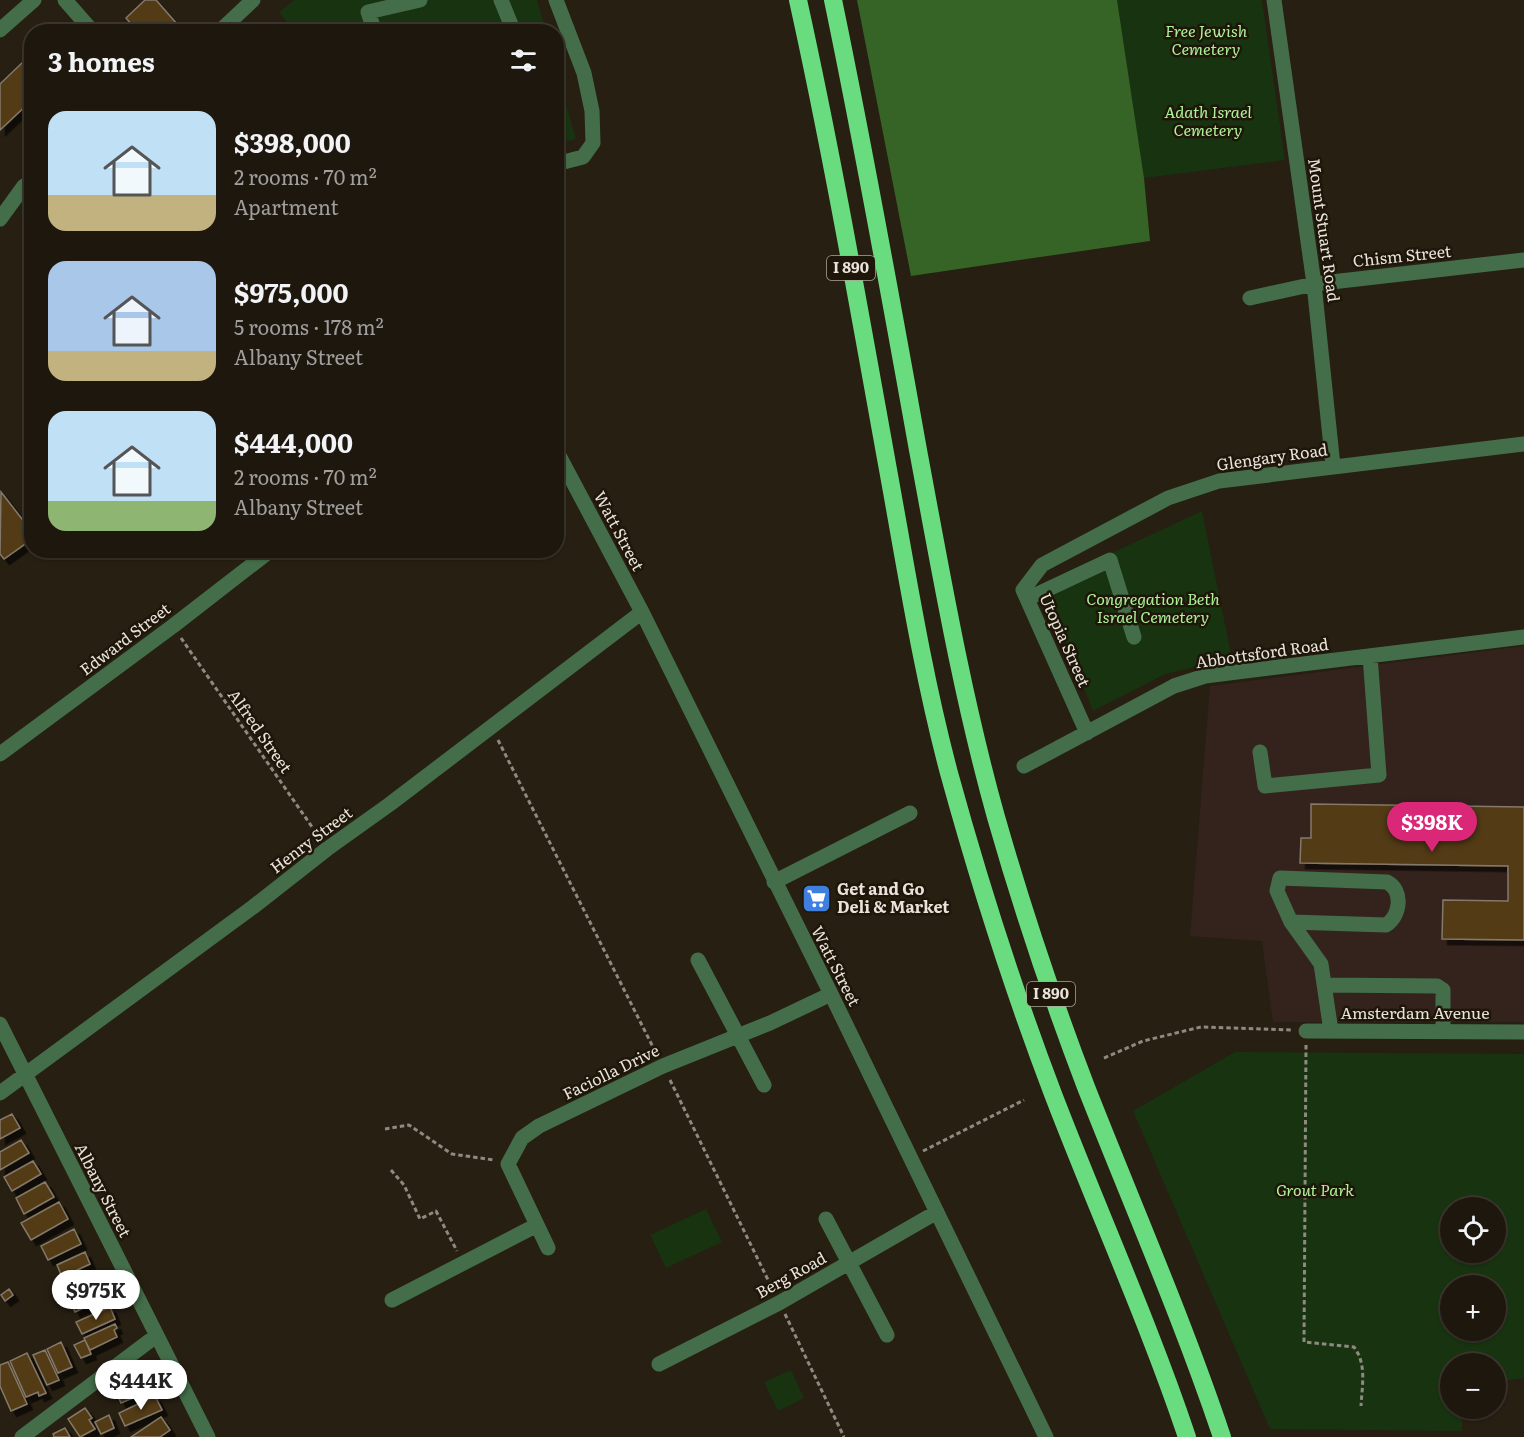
<!DOCTYPE html>
<meta charset="utf-8">
<style>
body{margin:0;font-family:Literata,serif;background:#252017;color:#f1f3f6;height:100vh;display:flex;flex-direction:column;font-size:22px;white-space:nowrap}
*{box-sizing:border-box;margin:0}
p{font-size:20px;color:#a09f9e}
.icon{flex:none;width:33px;height:33px;fill:none;stroke:currentColor;stroke-width:2;stroke-linecap:round;stroke-linejoin:round}
.map{position:relative;flex:1;overflow:hidden}
.drawer{position:absolute;left:24px;top:24px;width:540px;height:534px;display:flex;flex-direction:column;background:#1d170e;border-radius:24px;box-shadow:0 2px 4px #0004,0 0 0 2px #3b362e}
.drawer>*{flex:none}
.tools{position:absolute;left:1440px;top:1197px;display:grid;gap:12px}
.tools a{display:grid;place-items:center;width:66px;height:66px;border-radius:50%;background:#1d170e;box-shadow:0 2px 4px #0004,0 0 0 2px #3b362e;font-size:30px}
.price{position:absolute;translate:-50% -51px;padding:0 14px;border-radius:21px;background:#fff;color:#222;font-size:20px;line-height:39px;filter:drop-shadow(0 2px 3px #0008)}
.price::after{content:'';position:absolute;left:50%;top:36px;width:18px;height:14px;margin-left:-9px;background:inherit;clip-path:polygon(0 0,100% 0,50% 100%)}
.price.active{background:#db2777;color:#fff}
ul{padding:0;list-style:none}
li{display:flex;align-items:center;gap:18px;height:150px;padding:0 24px}
li span{display:grid;place-items:center;flex:none;width:168px;height:120px;border-radius:18px;color:#555}
li>.icon{margin-inline-start:auto}
span .icon{width:72px;height:72px;fill:#fffc;stroke-width:1}
li b{font-size:26px}
h2{display:flex;justify-content:space-between;align-items:center;height:72px;padding:0 24px;font-size:26px}
.map>svg:first-child{display:block}
</style>
<div class="map">
<svg width="1524" height="1437" viewBox="0 0 1524 1437">
<defs>
<filter id="shadow"><feDropShadow dx="5.5" dy="5.5" stdDeviation="0" flood-color="#0009"/></filter>
</defs>
<rect width="100%" height="100%" fill="#271f12"/>
<path fill="#34231c" d="M1524,646V1022H1273L1262,941L1190,936L1210,686Z"/>
<path fill="#183310" fill-rule="evenodd" d="M294,0H537L546,31H294L279,12Z
M1117,0H1262L1285,160L1144,178Z
M556,69L576,139L557,143H556Z
M1202,511L1232,659L1165,674L1093,711L1043,585Z
M1235,1052L1524,1054V1378L1496,1382V1364H1450V1408L1462,1409V1431L1270,1429L1133,1111ZM1450,1208H1496V1252H1450ZM1450,1286H1496V1330H1450Z
M706,1209L722,1242L666,1268L650,1235Z
M791,1370L804,1398L778,1411L764,1382Z"/>
<path fill="#356426" d="M857,0H1117L1144,178L1150,241L911,276Z"/>
<path fill="#523a12" stroke="#84796a" stroke-width="1.5" fill-rule="evenodd" filter="url(#shadow)" d="M145,0H156L184,32H138L126,18Z
M23,62L32,71V100L0,130V84Z
M1,492L32,532V539L4,559L0,554Z
M1311,804L1524,807V940L1442,939L1443,900L1508,901V866L1300,863L1301,838H1311ZM1432,811H1452V822H1431Z
M12,1114L20,1128L0,1139V1120Z
M21,1140L29,1153L0,1170V1152Z
M33,1161L41,1174L12,1191L4,1177Z
M45,1182L54,1197L24,1214L16,1198Z
M59,1202L68,1219L31,1240L21,1223Z
M74,1229L81,1244L48,1260L41,1246Z
M85,1252L90,1264L62,1277L57,1265Z
M88,1271L94,1282L67,1294L62,1283Z
M98,1286L104,1298L75,1312L69,1299Z
M9,1289L13,1295L5,1301L1,1295Z
M110,1307L115,1319L82,1334L76,1322Z
M115,1324L117,1328L114,1330L117,1337L90,1350L84,1338Z
M85,1340L91,1354L81,1358L74,1345Z
M61,1342L72,1367L58,1373L47,1349Z
M45,1350L59,1380L47,1385L33,1355Z
M27,1353L46,1393L39,1396L38,1392L26,1397L10,1361Z
M8,1362L27,1404L11,1411L0,1386V1365Z
M143,1374L151,1390L121,1403L114,1387Z
M155,1396L162,1410L125,1426L119,1413Z
M85,1408L92,1418L89,1420L95,1429L80,1437L68,1419Z
M109,1415L114,1428L101,1434L95,1422Z
M161,1417L170,1430L160,1437H131Z
M65,1428L70,1437H54L53,1434Z"/>
<g fill="none" stroke-linecap="round" stroke-linejoin="round">
<path stroke="#90897f" stroke-width="3" stroke-dasharray="4.5 3" stroke-linecap="butt" d="M181,638L319,837
M498,740L656,1053
M1306,1045L1304,1342L1354,1347C1367,1364 1362,1386 1361,1406
M1104,1058L1143,1041L1201,1027L1292,1030
M670,1080L773,1290
M385,1129L409,1125L452,1154L494,1160
M923,1151L1024,1100
M391,1170L404,1185L420,1219L436,1211L457,1251
M785,1314L844,1437"/>
<path stroke="#446e4a" stroke-width="15" d="M65,0L93,32
M501,0L514,32
M556,0L584,73L592,111L593,143L583,157L556,164
M1274,0L1314,284L1333,466
M0,30L34,0
M219,32L253,0
M375,32L368,12L420,0
M0,219L24,186L32,181
M1250,298L1314,284L1524,260
M556,450L642,612L831,994L1046,1437
M1027,599L1110,560L1134,637
M1087,733L1023,590L1042,565L1168,498L1219,481L1524,444
M1260,752L1265,786L1379,775L1370,656
M0,754L173,626L271,550
M1024,766L1174,686L1205,676L1524,637
M774,882L910,813
M1291,922L1386,925C1400,916 1404,891 1387,882L1280,878L1277,891L1291,922L1321,964L1331,1031
M698,960L764,1085
M1324,985L1437,986L1443,990V1031
M0,1024L208,1437
M1306,1031L1524,1032
M0,1093L253,907L327,849L390,804L642,612
M826,1219L887,1335
M548,1248L508,1164L522,1138L539,1126L663,1066L770,1023L831,994
M392,1300L537,1225
M659,1364L779,1303L937,1212
M22,1437L156,1336"/>
<path stroke="#6adc80" stroke-width="18" d="M798,0C832,154 859,309 887,464C906,568 922,672 949,773C979,882 1013,989 1053,1094C1097,1209 1148,1321 1187,1437
M833,0C864,149 891,299 918,450C941,573 962,696 996,817C1022,908 1052,998 1086,1087C1132,1204 1182,1318 1222,1437"/>
</g>
<defs>
<symbol id="supermarket-square" viewBox="-11 -11 22 22"><rect x="-9" y="-9" width="18" height="18" rx="4" fill="#3f7fe0" stroke="#1e1609"/><path d="M-6-5.5h2.5l.6 2H6L4.5 2H-2.5L-4.4-4H-6ZM-1.5 3.2a1.3 1.3 0 1 0 .1 0ZM3 3.2a1.3 1.3 0 1 0 .1 0Z" fill="#fff"/></symbol>
</defs>
<g fill-rule="evenodd">
<use href="#supermarket-square" x="800" y="882" width="33" height="33"/>
</g>
<g text-anchor="middle" stroke-width="5" stroke-linejoin="round" paint-order="stroke">
<g fill="#1e1609" stroke="#aca69c" stroke-width="1.5">
<rect x="827" y="256" width="48" height="24" rx="4.5"/>
<rect x="1027" y="982" width="48" height="24" rx="4.5"/>
</g>
<g font-size="15" font-weight="bold" fill="#e9e3db">
<text x="851" y="273">I 890</text>
<text x="1051" y="999">I 890</text>
</g>
<g font-size="16" font-style="italic" fill="#aef299" stroke="#1e1609">
<text x="1206" y="37">Free Jewish<tspan x="1206" dy="18">Cemetery</tspan></text>
<text x="1208" y="118">Adath Israel<tspan x="1208" dy="18">Cemetery</tspan></text>
<text x="1153" y="605">Congregation Beth<tspan x="1153" dy="18">Israel Cemetery</tspan></text>
<text x="1315" y="1196">Grout Park</text>
</g>
<g font-size="16" fill="#e9e3db" stroke="#1e1609">
<text transform="translate(1324 230) rotate(82)" y="6">Mount Stuart Road</text>
<text transform="translate(1402 256) rotate(-6)" y="6">Chism Street</text>
<text transform="translate(1272 457) rotate(-8)" y="6">Glengary Road</text>
<text transform="translate(619 531) rotate(62)" y="6">Watt Street</text>
<text transform="translate(125 639) rotate(-37)" y="6">Edward Street</text>
<text transform="translate(1065 640) rotate(66)" y="6">Utopia Street</text>
<text transform="translate(1262 653) rotate(-8)" y="6">Abbottsford Road</text>
<text transform="translate(260 731) rotate(55)" y="6">Alfred Street</text>
<text transform="translate(311 840) rotate(-37)" y="6">Henry Street</text>
<text transform="translate(836 966) rotate(63)" y="6">Watt Street</text>
<text x="1415" y="1019">Amsterdam Avenue</text>
<text transform="translate(611 1072) rotate(-26)" y="6">Faciolla Drive</text>
<text transform="translate(103 1190) rotate(63)" y="6">Albany Street</text>
<text transform="translate(791 1275) rotate(-29)" y="6">Berg Road</text>
</g>
<g font-size="16" font-weight="bold" fill="#e9e3db" stroke="#1e1609" text-anchor="start">
<text x="837" y="895">Get and Go<tspan x="837" dy="18">Deli &amp; Market</tspan></text>
</g>
</g>
</svg>
<div class="tools">
<a><svg class="icon" aria-label="locate" viewBox="0 0 24 24"><circle cx="12" cy="12" r="6"/><path d="M12 2v4M12 18v4M2 12h4M18 12h4"/></svg></a>
<a>+</a>
<a>−</a>
</div>
<b class="price active" style="left:1432px;top:853px">$398K</b>
<b class="price" style="left:96px;top:1321px">$975K</b>
<b class="price" style="left:141px;top:1411px">$444K</b>
<section class="drawer">
<h2>3 homes<svg class="icon" aria-label="filters" viewBox="0 0 24 24"><path d="M4 7h16M4 17h16"/><circle cx="9" cy="7" r="2"/><circle cx="15" cy="17" r="2"/></svg></h2>
<ul>
<li><span style="background:linear-gradient(#bfe0f5 70%,#c2b280 0)"><svg class="icon" aria-label="home" viewBox="0 0 24 24"><path d="M3 11l9-7 9 7M6 9v11h12V9"/></svg></span><div><b>$398,000</b><p>2 rooms · 70 m²</p><p>Apartment</p></div></li>
<li><span style="background:linear-gradient(#a9c7e8 75%,#c2b280 0)"><svg class="icon" aria-label="home" viewBox="0 0 24 24"><path d="M3 11l9-7 9 7M6 9v11h12V9"/></svg></span><div><b>$975,000</b><p>5 rooms · 178 m²</p><p>Albany Street</p></div></li>
<li><span style="background:linear-gradient(#bfe0f5 75%,#8fb573 0)"><svg class="icon" aria-label="home" viewBox="0 0 24 24"><path d="M3 11l9-7 9 7M6 9v11h12V9"/></svg></span><div><b>$444,000</b><p>2 rooms · 70 m²</p><p>Albany Street</p></div></li>
</ul>
</section>
</div>
